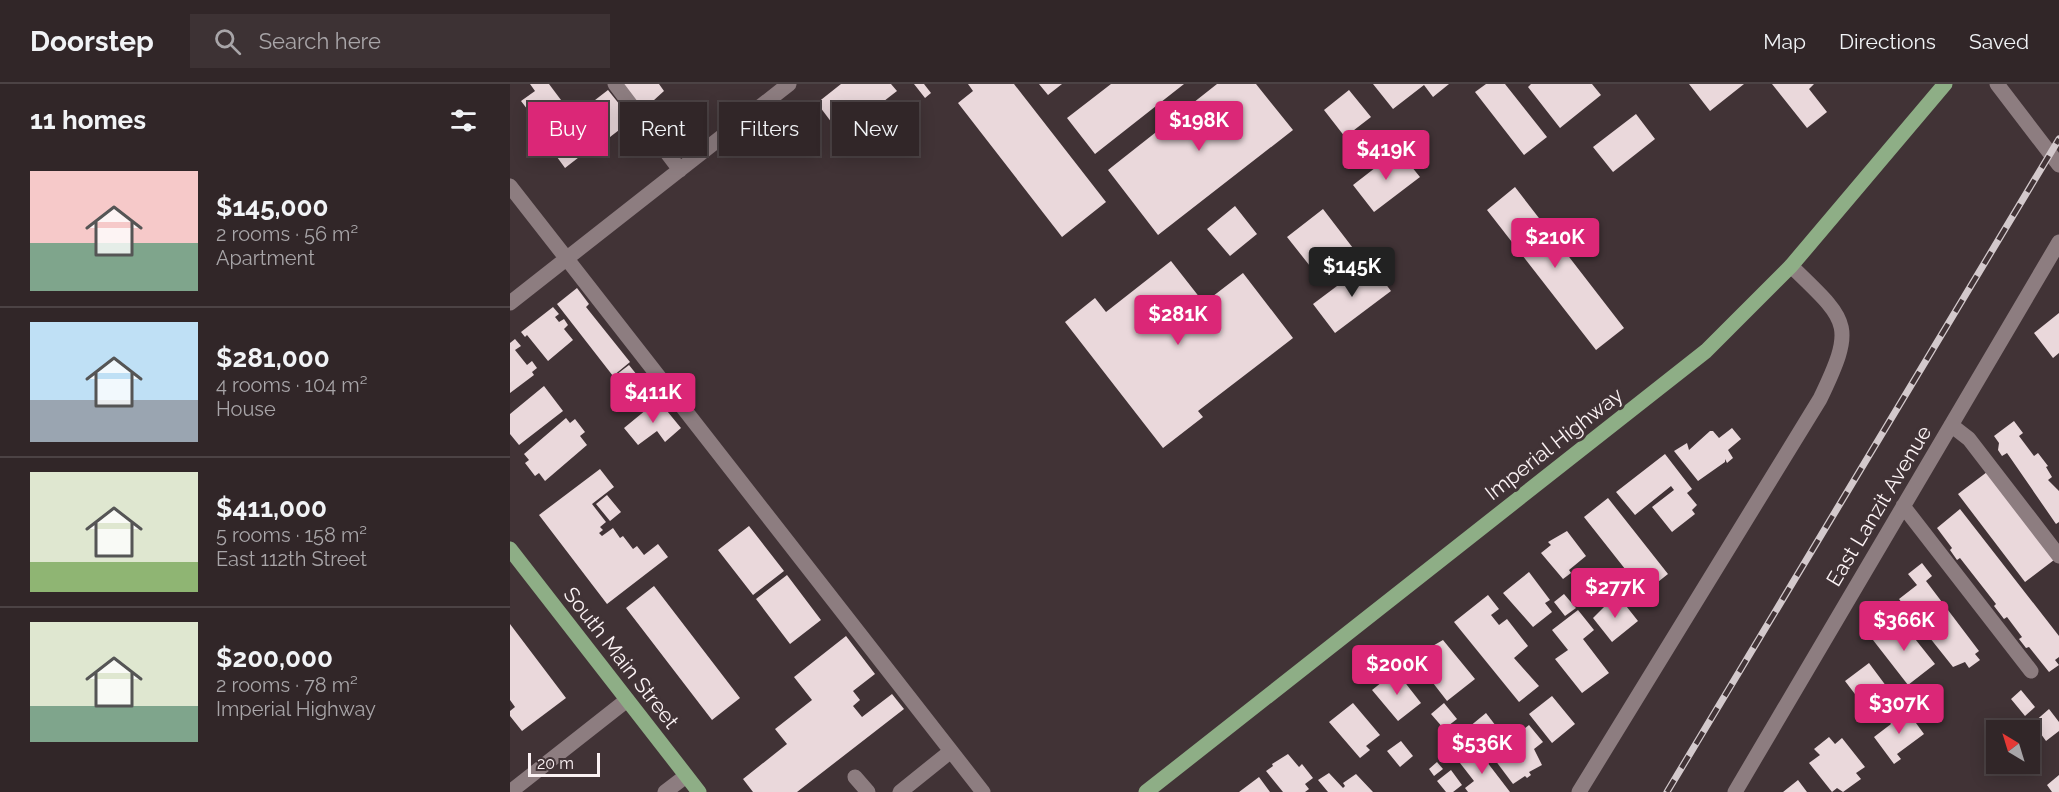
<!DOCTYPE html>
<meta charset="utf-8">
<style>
body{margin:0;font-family:Raleway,sans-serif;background:#3d3234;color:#f1f3f6;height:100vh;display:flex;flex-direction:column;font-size:22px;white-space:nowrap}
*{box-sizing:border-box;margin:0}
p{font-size:20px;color:#a8a5a8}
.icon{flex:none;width:33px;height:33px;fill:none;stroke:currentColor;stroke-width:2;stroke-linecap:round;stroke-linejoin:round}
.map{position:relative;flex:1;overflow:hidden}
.drawer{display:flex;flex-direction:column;background:#312628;width:510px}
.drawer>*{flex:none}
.top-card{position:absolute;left:18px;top:18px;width:570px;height:54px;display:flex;gap:12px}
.needle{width:39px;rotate:322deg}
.tools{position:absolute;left:1476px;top:636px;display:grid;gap:12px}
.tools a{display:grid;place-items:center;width:54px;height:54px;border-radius:0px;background:#312628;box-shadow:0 3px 15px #0003,0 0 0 2px #4c4345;font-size:30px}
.scale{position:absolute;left:18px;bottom:15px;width:72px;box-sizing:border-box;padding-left:6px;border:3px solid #fbf2f4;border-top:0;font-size:16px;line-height:21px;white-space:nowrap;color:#fbf2f4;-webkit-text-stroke:4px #413336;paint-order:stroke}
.price{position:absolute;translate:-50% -51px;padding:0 14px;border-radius:6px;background:#db2777;color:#fff;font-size:20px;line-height:39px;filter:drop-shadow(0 2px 3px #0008)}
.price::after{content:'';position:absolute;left:50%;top:36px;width:18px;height:14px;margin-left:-9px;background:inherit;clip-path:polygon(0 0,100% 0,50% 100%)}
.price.current{background:#222;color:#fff}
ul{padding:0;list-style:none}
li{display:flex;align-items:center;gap:18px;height:150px;padding:0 30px}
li+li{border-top:2px solid #4c4345}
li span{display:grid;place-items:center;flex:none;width:168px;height:120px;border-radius:0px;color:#555}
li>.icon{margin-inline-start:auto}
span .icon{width:72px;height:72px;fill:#fffc;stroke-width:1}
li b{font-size:26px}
h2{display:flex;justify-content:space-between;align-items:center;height:72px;padding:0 30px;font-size:26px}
.tag{padding:0 21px;border-radius:0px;background:#312628;box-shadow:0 3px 15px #0003,0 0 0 2px #4c4345;font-size:21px;line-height:54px}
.tag.current{background:#db2777;color:#fff}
header{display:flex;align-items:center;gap:36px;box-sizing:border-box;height:84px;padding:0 30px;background:#312628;border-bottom:2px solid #4c4345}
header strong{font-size:28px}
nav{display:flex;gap:33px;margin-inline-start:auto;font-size:21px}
.search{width:420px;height:54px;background:#3d3234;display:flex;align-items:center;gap:15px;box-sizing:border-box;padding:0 21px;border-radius:0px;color:#a8a5a8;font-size:22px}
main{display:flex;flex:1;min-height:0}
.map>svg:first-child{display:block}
</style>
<header>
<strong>Doorstep</strong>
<div class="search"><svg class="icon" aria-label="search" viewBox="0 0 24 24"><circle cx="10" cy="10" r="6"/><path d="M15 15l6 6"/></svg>Search here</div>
<nav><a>Map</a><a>Directions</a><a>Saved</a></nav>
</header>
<main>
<section class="drawer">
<h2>11 homes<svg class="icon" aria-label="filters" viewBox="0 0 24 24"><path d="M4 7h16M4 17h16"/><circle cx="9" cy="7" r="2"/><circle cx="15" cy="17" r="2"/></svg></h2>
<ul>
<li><span style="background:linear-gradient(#f6c9c9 60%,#7fa58c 0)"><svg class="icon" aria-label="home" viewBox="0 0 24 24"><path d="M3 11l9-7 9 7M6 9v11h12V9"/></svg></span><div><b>$145,000</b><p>2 rooms · 56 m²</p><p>Apartment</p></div></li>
<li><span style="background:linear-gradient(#bfe0f5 65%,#9aa5b1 0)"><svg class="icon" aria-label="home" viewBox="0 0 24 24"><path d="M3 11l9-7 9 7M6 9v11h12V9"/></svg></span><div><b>$281,000</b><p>4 rooms · 104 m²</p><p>House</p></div></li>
<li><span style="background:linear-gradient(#dfe7d0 75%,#8fb573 0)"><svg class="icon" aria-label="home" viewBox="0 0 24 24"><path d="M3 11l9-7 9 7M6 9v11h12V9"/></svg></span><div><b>$411,000</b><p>5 rooms · 158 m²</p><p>East 112th Street</p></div></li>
<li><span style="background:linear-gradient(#dfe7d0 70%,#7fa58c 0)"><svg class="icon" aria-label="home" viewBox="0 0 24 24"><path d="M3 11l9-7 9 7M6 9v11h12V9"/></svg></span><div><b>$200,000</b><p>2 rooms · 78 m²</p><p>Imperial Highway</p></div></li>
</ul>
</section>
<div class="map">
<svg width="1549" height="708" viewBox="0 0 1549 708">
<rect width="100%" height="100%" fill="#413336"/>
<path fill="#ead8db" d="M20,0H39L72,44L60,52L73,70L55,84L23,40L27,38L11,17L25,7Z
M112,0H149L154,7L133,26Z
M331,0H381L387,7L365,24L368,27L361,32L359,29L347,39L349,41L331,51L307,19Z
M404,0H414L421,9L415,14Z
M458,0H504L596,118L552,153L448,19L463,7Z
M529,0H552L538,11Z
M601,0H674L585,70L557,34Z
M707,0H746L783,46L648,151L598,86Z
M863,0H939L923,13L914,1L883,25Z
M976,0H995L1037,53L1014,71L965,8Z
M1021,0H1082L1091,11L1050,44L1018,3Z
M1179,0H1234L1200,27Z
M1262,0H1304L1299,5L1317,28L1297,44Z
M98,6L122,36L100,53L76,23Z
M839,6L861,33L835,53L814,26Z
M1126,30L1145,55L1103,88L1083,63Z
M888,66L910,93L864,128L843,101Z
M1005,103L1114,244L1086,266L977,126Z
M725,122L747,150L720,172L697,145Z
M813,125L846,168L811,196L777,153Z
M661,177L694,219L733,189L783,254L688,327L693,333L653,364L555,238L585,214L596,228Z
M859,178L881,207L825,249L803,220Z
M67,204L79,220L76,223L120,278L103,292L47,220Z
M43,223L49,230L45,233L49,238L54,235L58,241L54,245L63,256L38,277L17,251L15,253L11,248Z
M1549,229V269L1543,274L1524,249Z
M5,255L11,262L5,266L17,281L22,277L27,284L22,288L24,291L0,309V259Z
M119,281L127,291L110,304L102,294Z
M34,302L53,327L9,361L0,350V330Z
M148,316L171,344L155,358L147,347L128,361L114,344Z
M56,334L60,339L65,335L75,348L70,352L77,361L35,397L29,389L25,392L15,379L19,376L14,370Z
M1504,337L1513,349L1509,352L1524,372L1528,369L1538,382L1536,383L1542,393L1538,396L1549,407V438L1546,440L1497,369L1492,372L1488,366L1489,359L1484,352Z
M1222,344L1231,355L1218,366L1223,374L1217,379L1215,375V378L1188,397L1164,367L1177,359L1179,366L1200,347H1203L1209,354Z
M1155,370L1182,405L1177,409L1187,421L1182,426L1185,430L1162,448L1142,423L1164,406L1161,402L1125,431L1106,408Z
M90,385L104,403L82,420L96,438L90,443L93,446L89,449L92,452L103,444L110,454L113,452L123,465L127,462L134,471L148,460L158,473L97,520L29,431Z
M1477,388L1544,476L1515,498L1448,410Z
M97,411L111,428L100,437L86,420Z
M1098,414L1158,490L1134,509L1074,433Z
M1450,425L1549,552V573L1545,576L1549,581L1539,588L1519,563L1516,564L1509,555L1512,553L1497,533L1494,535L1484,522L1486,520L1450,474L1447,476L1440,466L1442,464L1427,444Z
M239,442L274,487L243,511L208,466Z
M1057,447L1076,472L1059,486L1061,489L1053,495L1031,469L1041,461L1038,458Z
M1412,479L1422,492L1416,497L1469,567L1465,570L1470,576L1459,584L1455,578L1443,583L1389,515L1407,501L1398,490Z
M1019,488L1040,516L1035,519L1042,528L1023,543L993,509Z
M277,491L311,536L280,560L246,515Z
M144,502L230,614L202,636L116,524Z
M1054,510L1066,524L1055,532L1044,518Z
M978,511L989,525L981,531L989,541L997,535L1018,562L1004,574L1029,602L1009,618L944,538Z
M1105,512L1109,513L1128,537L1102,558L1083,534Z
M1068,526L1084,546L1073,555L1099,589L1072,609L1045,575L1058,566L1042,546Z
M1390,536L1425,580L1398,601L1363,556Z
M0,540L56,614L12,647L0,632V627L5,623L0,616Z
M336,552L365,590L343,607L350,616L343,622L352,633L382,610L394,625L287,708H243L233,695L277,660L265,645L302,616L284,593Z
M933,556L965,595L937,617L906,577L916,570L914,567Z
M1359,579L1388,618L1364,635L1335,597Z
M886,587L911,619L888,637L862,606Z
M1511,606L1525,623L1515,632L1501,615Z
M1042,612L1065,640L1042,659L1019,630Z
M843,619L870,651L856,662L860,666L850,674L819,638Z
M934,619L947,635L934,645L921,630Z
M1395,624L1414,650L1387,670L1391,675L1384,680L1364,653L1381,640L1379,637L1384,630Z
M1539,625L1549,638V647L1536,657L1523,639Z
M976,629L989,646L973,659L959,643Z
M1019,641L1033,658L1024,665L1032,681L1019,688L1021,691L1017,694L1015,692L1003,700L985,676L1013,655L1008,650Z
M1319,653L1325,660L1332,654L1355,683L1346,689L1351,695L1333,708L1327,704L1322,708L1299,679L1310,671L1304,665Z
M891,657L903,672L890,683L877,667Z
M967,665L1000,708H958L955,704L964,697L950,679Z
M778,670L789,683L792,680L803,694L795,700L799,705L795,708H773L756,687L763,682L762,680Z
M927,678L933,685L924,692L919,685Z
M941,686L952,701L943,708H936L927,697Z
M819,689L833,704L835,702L833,699L846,690L863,708H818L808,696Z
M1549,691V708H1542L1537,701Z
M749,693L760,708H729Z
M1288,696L1297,708H1273Z"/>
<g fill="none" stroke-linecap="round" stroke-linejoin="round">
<path stroke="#8d7d80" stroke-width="15" d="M105,0L170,86
M1487,0L1549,81
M0,102L473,708
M0,219L279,0
M1441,341L1459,355L1549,472
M1393,422L1521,587
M345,693L358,708
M0,708L117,616
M155,708L176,692
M390,708L441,667
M1069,708L1310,315C1346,240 1339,238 1281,182
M1225,708L1549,158"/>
<path stroke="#8eae86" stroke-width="15" d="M0,465L189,708
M636,708L1196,267L1281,182L1435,0"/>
<defs>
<path id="rail" d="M1157,708L1549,55"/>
</defs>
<use href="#rail" stroke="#d3c9cc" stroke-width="7"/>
<use href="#rail" stroke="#413336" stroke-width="4.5" stroke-dasharray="14" stroke-linecap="butt"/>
</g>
<g text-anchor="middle" stroke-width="6" stroke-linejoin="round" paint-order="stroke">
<g font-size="21" fill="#fbf2f4" stroke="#413336">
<text transform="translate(1044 360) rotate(-38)" y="7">Imperial Highway</text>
<text transform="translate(1369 422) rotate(-59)" y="7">East Lanzit Avenue</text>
<text transform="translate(111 574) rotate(52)" y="7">South Main Street</text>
</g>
</g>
</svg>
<div class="tools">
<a><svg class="needle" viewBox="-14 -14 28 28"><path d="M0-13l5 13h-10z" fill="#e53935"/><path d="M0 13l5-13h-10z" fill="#a8a5a8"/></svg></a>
</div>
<div class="scale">20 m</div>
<b class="price" style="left:689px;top:68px">$198K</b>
<b class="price" style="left:876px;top:97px">$419K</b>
<b class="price" style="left:1045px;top:185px">$210K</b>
<b class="price current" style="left:842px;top:214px">$145K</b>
<b class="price" style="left:668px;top:262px">$281K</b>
<b class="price" style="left:143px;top:340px">$411K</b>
<b class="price" style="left:1105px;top:535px">$277K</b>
<b class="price" style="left:1394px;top:568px">$366K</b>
<b class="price" style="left:887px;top:612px">$200K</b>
<b class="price" style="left:1389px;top:651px">$307K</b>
<b class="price" style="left:972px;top:691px">$536K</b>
<div class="top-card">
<a class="tag current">Buy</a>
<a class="tag">Rent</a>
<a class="tag">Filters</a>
<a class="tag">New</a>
</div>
</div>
</main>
